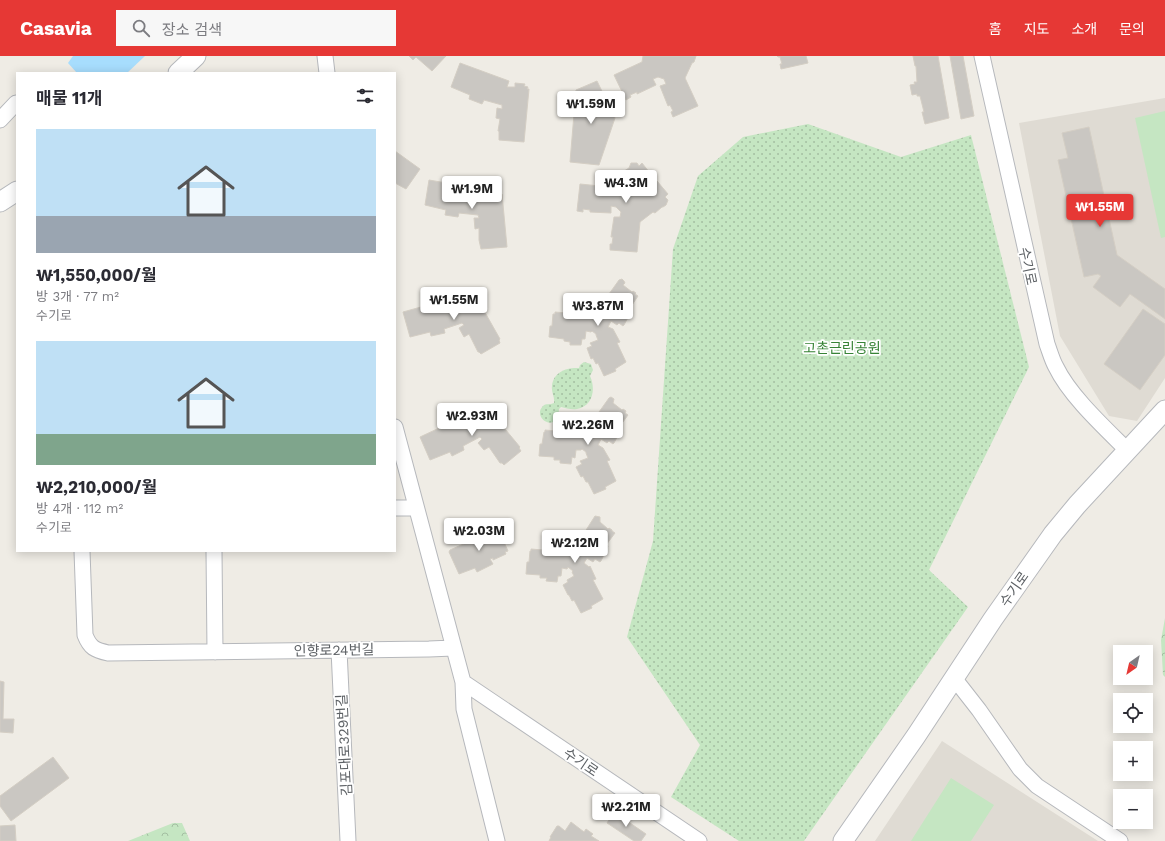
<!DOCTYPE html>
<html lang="ko">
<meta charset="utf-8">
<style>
body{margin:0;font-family:"Work Sans","Noto Sans KR",sans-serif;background:#f7f7f7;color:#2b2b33;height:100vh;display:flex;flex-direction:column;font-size:15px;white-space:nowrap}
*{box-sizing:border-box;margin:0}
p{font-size:13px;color:#7c7c81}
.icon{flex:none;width:22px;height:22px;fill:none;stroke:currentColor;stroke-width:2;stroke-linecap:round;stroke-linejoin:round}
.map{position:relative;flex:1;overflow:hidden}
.side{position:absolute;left:16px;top:16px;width:380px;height:480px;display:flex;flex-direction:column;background:#fff;border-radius:0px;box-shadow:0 2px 10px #0003}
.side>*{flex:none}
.needle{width:26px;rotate:214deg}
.buttons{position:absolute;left:1113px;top:589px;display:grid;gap:8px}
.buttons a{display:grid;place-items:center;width:40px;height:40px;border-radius:0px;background:#fff;box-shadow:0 2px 10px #0003;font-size:20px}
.price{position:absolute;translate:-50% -34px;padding:0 9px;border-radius:4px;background:#fff;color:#222;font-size:13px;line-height:26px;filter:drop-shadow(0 1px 2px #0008)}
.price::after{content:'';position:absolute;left:50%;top:24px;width:12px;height:9px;margin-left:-6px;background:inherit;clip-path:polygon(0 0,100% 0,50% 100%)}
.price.on{background:#e63835;color:#fff}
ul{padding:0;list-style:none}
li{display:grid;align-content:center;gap:8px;height:212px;padding:0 20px}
li span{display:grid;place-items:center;height:124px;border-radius:0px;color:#555}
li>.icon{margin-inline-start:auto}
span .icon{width:72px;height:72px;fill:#fffc;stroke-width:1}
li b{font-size:17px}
h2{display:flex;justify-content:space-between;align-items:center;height:48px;padding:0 20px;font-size:17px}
header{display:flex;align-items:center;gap:24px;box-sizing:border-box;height:56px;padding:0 20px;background:#e63835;color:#fff}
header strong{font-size:19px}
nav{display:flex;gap:22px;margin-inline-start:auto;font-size:14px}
.search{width:280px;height:36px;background:#f7f7f7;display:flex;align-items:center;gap:10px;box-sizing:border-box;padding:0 14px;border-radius:0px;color:#7c7c81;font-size:15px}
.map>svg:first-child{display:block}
</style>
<header>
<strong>Casavia</strong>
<div class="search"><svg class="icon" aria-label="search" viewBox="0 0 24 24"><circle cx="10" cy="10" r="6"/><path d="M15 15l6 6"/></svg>장소 검색</div>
<nav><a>홈</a><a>지도</a><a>소개</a><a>문의</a></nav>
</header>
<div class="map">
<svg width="1165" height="785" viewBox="0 0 1165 785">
<defs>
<pattern id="forest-crowns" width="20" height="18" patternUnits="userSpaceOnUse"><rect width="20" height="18" fill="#c5e6c2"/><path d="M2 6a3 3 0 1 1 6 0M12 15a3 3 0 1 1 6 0" fill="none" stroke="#a3bea1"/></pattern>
<pattern id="park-dots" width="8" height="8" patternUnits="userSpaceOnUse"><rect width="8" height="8" fill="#c5e6c2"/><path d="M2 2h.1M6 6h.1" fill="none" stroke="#a3bea1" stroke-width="1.8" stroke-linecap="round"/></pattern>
</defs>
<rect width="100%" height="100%" fill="#efece5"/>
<path fill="#dfdbd3" d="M1165,42V322L1137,365L1109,360L1060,280L1019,67Z
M942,685L1098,785H875Z"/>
<path fill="url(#forest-crowns)" d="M1165,562V621L1163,619L1161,584Z
M173,767H182L190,785H128Z"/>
<path fill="url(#park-dots)" d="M808,68L901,101L971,79L1029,311L929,514L968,551L804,785H739L671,741L700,689L627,581L653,485L673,193L698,120L743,81Z
M584,306L591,308L593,314L590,320C596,333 593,350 577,353C571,354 566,352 561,351L559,353C558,379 531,362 543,350C546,347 550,349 554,347C555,341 551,336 552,330C553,316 567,311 579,312L580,309Z"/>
<path fill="#c5e6c2" d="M1165,55V181L1161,182L1135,62Z
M951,722L994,749L971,785H911Z"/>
<path fill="#a7ddfd" d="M73,0H145L127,17H77L68,7Z"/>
<path fill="#cac7c2" stroke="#d4cec4" d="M409,0H446L432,15L416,1L413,4Z
M643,0H696L694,6L692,7L685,22L698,50L673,61L671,56L673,55L670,49L668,50L660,30L666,28L664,23L658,21L653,23L656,29L637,38V36L630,39L631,41L626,44L614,19L642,6Z
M777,0H806L808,7L781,13L780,8H782L780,1H778Z
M913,0H938L949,62L925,68L922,56H924L920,40H917V38L912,39L910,29L915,28L914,26H917L916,10H915Z
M950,0H963L974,60L961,63Z
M460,7L509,25L507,31H515V27L525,28L524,30L528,31L527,33H529L524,86L499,84V75H498L500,63L496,62L497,52L502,53V49L484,44L482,48L469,43L470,39L451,31Z
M597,25L615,62L599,109L570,106L576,34Z
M1089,71L1117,199L1165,233V263L1130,238L1120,251L1093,231L1101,220L1098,218L1084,221L1058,104L1068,102L1062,77Z
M395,95L420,113L406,133L395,127Z
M631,107H637L639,110L642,107L653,121L652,122L656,126L657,125L668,138L665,141L668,144L666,149L663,151H662L655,157L653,156L640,166L637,196L610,194V188H612L613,181H611L614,161H620L621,156L616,151L611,150V157L590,156V154L583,153V156L577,155L580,128L610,131L622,119L621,117L629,112Z
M429,124L481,133L480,139H488L487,135L497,134V136H500V138H502L507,191L481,193L479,184V172L475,173L474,162H479L478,159L459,157L458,161L445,159L446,154L425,149Z
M622,223L624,225L625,227L623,229L632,236L633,235L636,237L635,238L638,240L630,252L632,254L624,269L623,270L619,267L617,269L611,265L608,271L613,273L620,286L617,287L626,306L615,313L616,315L604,320L598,307L596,308L593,302L591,303L587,292L592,290L590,287L598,284L596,279V278L592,275L591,276L586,275L585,283H582L581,289H570V286L564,285V283L549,281L550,270H552L553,258H555V256L578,258V256L592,257L602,243L604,245L619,224Z
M468,236L469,238L472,237L473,238L474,237L500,283L499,284L500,287L481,298L479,296H478L469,278L464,281L459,272L464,269L462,267L444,273L445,277L431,280L430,276L410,281L403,256L453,242L455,248L462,244L460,241Z
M1143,253L1165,268V299L1140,334L1104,308Z
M611,341L614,343L613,347L622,354L623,353L626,355L625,357L628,359L620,370L622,372L614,387L613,388L609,385L607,387L601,383L598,389L603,392L610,404L607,405L616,425L605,431L606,433L594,438L588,426H586L583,420L581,421L576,411L582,408L580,405L588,402L586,397V396L582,393L581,394H576L575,402L572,401L571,408L560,407V404H554V401L539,400L540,388H542L544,376H545V374L567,376L568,374L582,375L592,362L594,363L609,342Z
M480,350L482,352L484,350L485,351L486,350L520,391L519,392L521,395L504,409L502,407H500L489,391L484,394L478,387L482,383L480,381L463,390L464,394L452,400L450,396L430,404L420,381L467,359L470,364L476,359L473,356Z
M595,460L600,461V466L608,473L609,472L612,474V475L615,477L606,489L608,490L601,505L600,506L595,503L593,506L587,502L584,507L589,511L590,510L596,523L593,524L603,543L591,550L592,552L581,557L574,544L572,545L569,539H568L563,529L568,526L567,524L574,520L572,516L573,515L568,511L567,513L562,512L561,520H558L557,526L546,525L547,522H540V519L526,518L527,506H529L530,495H531V493L554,495V492L569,494L578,480L581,482Z
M495,474L496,476L499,475L508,495L505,496L506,498L493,504V502L490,503L493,508L477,516L475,512L459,518L449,496L450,494Z
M0,625L4,626L3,663H14L13,677L0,676Z
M53,701L69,722L11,765L0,750V740Z
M614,756L646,778L641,785H634L607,767Z
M571,766L584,776L586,773L593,778L591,780L599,785H549L551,781H550L557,770H559L565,775Z
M15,769L16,785H0V770Z"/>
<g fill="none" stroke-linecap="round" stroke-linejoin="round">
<defs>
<path id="minor" d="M325,0L327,17
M982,0L1047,288C1050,296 1052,304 1056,311C1070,340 1104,371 1127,394
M0,64L16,47L17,48
M395,371L463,626L464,653L497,785
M395,452H416
M82,495L85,579C90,592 95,594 108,597L429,593L453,592
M214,495L215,596
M339,594L348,785
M954,622L979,654L1020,713L1037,730L1120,785
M463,626L699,785"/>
<path id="tertiary" d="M178,17L196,0
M0,146L17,135
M843,785L916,680L993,563L1053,478L1077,449L1165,354"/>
</defs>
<use href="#minor" stroke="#b6b8bc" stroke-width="17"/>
<use href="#tertiary" stroke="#b6b8bc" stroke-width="21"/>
<use href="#minor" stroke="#fff" stroke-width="15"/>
<use href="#tertiary" stroke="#fff" stroke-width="19"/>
</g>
<g text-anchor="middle" stroke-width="3.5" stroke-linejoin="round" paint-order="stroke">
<g font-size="14" fill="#5d6165" stroke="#fff">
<text transform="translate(1028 210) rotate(78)" y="5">수기로</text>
<text transform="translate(1014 533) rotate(-55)" y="5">수기로</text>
<text transform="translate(334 594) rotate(-1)" y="5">인향로24번길</text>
<text transform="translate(344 689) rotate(-93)" y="5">김포대로329번길</text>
<text transform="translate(581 706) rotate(34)" y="5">수기로</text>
</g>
<g font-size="14" fill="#378336" stroke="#fff">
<text x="842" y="297">고촌근린공원</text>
</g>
</g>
</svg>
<div class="buttons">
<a><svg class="needle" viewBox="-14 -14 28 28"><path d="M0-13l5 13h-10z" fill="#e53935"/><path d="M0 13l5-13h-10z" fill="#7c7c81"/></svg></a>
<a><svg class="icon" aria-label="locate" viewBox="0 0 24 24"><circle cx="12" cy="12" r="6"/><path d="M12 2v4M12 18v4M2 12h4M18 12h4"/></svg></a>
<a>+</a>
<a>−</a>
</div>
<b class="price" style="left:591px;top:69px">₩1.59M</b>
<b class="price" style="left:626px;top:148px">₩4.3M</b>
<b class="price" style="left:472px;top:154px">₩1.9M</b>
<b class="price on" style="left:1100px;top:172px">₩1.55M</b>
<b class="price" style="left:454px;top:265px">₩1.55M</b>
<b class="price" style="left:598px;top:271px">₩3.87M</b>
<b class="price" style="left:472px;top:381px">₩2.93M</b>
<b class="price" style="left:588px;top:390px">₩2.26M</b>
<b class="price" style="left:479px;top:496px">₩2.03M</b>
<b class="price" style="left:575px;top:508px">₩2.12M</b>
<b class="price" style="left:626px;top:772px">₩2.21M</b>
<section class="side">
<h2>매물 11개<svg class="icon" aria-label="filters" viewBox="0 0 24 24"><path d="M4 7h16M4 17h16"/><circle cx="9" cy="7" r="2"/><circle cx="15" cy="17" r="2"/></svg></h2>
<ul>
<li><span style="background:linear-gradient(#bfe0f5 70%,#9aa5b1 0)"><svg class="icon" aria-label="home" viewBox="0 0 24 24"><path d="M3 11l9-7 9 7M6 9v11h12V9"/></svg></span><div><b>₩1,550,000/월</b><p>방 3개 · 77 m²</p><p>수기로</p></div></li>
<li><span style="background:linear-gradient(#bfe0f5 75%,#7fa58c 0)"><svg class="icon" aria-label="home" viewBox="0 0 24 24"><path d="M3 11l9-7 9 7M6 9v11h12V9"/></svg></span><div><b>₩2,210,000/월</b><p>방 4개 · 112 m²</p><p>수기로</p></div></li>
</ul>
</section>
</div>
